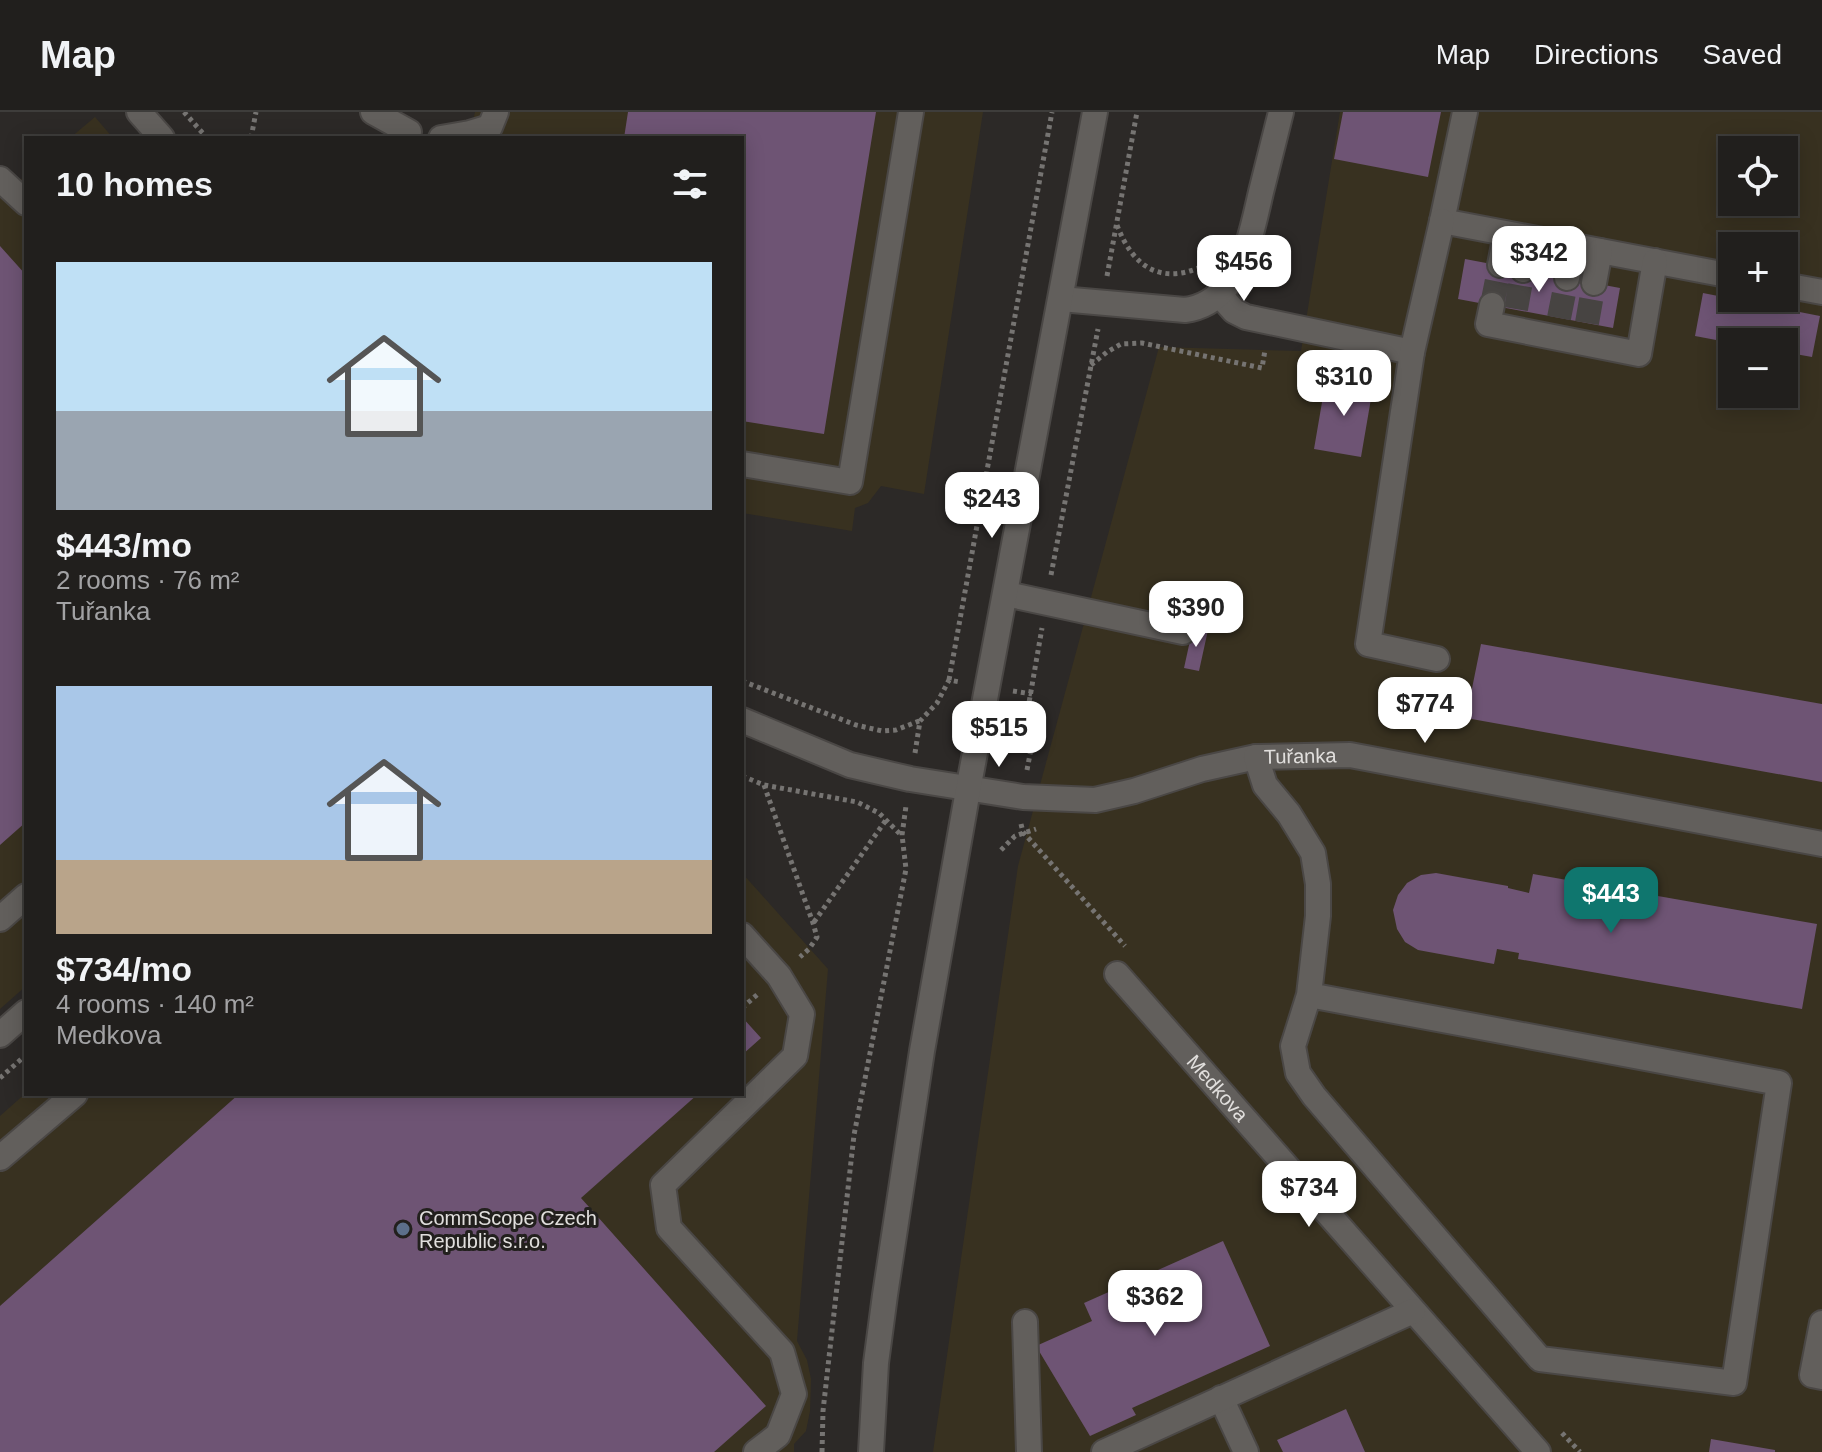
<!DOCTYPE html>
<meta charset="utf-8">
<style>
body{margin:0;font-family:Helvetica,sans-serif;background:#2d2c2a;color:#f1f3f6;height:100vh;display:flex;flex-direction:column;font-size:30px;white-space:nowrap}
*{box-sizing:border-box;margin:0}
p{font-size:26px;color:#a2a2a4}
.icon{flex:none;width:44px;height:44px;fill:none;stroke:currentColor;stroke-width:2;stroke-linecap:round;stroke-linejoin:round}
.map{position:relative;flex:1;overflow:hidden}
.side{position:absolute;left:24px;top:24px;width:720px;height:960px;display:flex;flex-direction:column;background:#211f1d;border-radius:0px;box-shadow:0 4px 20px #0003,0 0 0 2px #3e3d3b}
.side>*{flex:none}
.fabs{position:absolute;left:1718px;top:24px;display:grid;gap:16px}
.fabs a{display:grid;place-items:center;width:80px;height:80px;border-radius:0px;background:#211f1d;box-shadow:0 4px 20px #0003,0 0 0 2px #3e3d3b;font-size:40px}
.price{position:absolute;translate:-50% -68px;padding:0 18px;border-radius:16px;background:#fff;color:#222;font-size:26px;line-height:52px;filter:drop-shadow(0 2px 4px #0008)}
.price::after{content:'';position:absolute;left:50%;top:48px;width:24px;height:18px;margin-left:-12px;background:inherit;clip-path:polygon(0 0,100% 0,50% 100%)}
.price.on{background:#0f766e;color:#fff}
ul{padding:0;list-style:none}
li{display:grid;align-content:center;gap:16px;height:424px;padding:0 32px}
li span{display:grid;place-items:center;height:248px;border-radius:0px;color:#555}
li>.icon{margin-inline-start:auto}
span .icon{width:144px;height:144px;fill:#fffc;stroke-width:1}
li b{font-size:34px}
h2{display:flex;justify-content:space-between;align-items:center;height:96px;padding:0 32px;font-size:34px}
header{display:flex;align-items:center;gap:48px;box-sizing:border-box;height:112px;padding:0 40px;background:#211f1d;border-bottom:2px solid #3e3d3b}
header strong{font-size:38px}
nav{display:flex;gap:44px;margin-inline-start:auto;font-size:28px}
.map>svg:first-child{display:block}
</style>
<header>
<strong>Map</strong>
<nav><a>Map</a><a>Directions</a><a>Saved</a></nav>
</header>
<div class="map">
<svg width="1822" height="1340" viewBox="0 0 1822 1340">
<rect width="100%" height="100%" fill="#2c2927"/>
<path fill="#383120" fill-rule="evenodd" d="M475,0H983L924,382L881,374L868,391L855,396L852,419L742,401V26H469Z
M1340,0H1822V1340H933L1018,754L1159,235L1301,239ZM1732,38H1784V90H1732ZM1732,134H1784V186H1732ZM1732,230H1784V282H1732Z
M95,5L113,26H70Z
M26,63V874L0,897V85Z
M742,761L828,857L797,1229L807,1248L811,1267L810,1299L806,1319L794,1332V1340H0V1004L26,981L742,982Z"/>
<path fill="#6e5474" d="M628,0H876L824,322L742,309V26H624Z
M1343,0H1441L1428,65L1334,47Z
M0,134L26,163V710L0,733Z
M1465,147L1620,176L1613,216L1458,187Z
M1703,181L1820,204L1812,245L1784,240V230L1732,231L1695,224Z
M1326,267L1373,275L1361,345L1314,337Z
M1193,515L1208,518L1199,559L1184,556Z
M1481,532L1822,592V670L1466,606Z
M1436,761L1508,774V776L1529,781L1533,762L1817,812L1802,897L1518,847L1519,841L1497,837L1494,852L1418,838L1405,830L1397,817L1393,798L1398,783L1407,771L1421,763Z
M742,905L761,926L742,943Z
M239,982H698L581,1086L766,1294L714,1340H0V1194Z
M1223,1129L1270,1234L1132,1296L1136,1303L1090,1324L1036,1234L1092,1209L1084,1191Z
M1346,1297L1365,1340H1283L1277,1328Z
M1711,1327L1775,1338V1340H1709Z"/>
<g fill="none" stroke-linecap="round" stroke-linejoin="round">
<path stroke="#474442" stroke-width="24" stroke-dasharray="24 12" stroke-linecap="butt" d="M1492,193L1500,153
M1516,197L1523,158
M1559,206L1567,166
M1587,211L1594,171"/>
<defs>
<g id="minor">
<path d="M139,0L162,26"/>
<path d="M373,0L409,20"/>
<path d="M1465,0L1442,109L1732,164"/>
<path d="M441,26L470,21L490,15L496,0"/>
<path d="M0,67L26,91"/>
<path d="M1500,153L1506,122"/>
<path d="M1523,158L1529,126"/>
<path d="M1567,166L1573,134"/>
<path d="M1594,171L1600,139"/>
<path d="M1784,173L1822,180"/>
<path d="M1219,182L1234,199L1246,205L1412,240"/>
<path d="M1061,187L1185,198C1202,196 1216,187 1227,174C1247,149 1254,110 1261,80C1268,53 1274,27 1281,0"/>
<path d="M1492,193L1488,212L1639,242L1655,149"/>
<path d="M742,352L850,370L911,0"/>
<path d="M1006,482L1183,520"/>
<path d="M1437,547L1368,532L1412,240L1442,109"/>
<path id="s1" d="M742,608L850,653L910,667L1023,685L1095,688L1134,679L1202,657L1256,645L1350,643L1822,732"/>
<path d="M1256,645L1265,673L1289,702L1313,741L1318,772V804L1309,883L1293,934L1298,961L1314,984L1540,1247L1734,1271L1779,971L1309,883"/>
<path d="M0,807L26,784"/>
<path d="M742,823L779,864L802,902L795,944L663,1073L669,1116L782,1240L794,1282L778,1323L756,1340"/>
<path id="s2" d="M1117,862L1538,1340"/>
<path d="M0,923L26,900"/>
<path d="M0,1046L75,982"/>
<path d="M1025,1210L1029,1340"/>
<path d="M1822,1211L1812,1263L1822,1265"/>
<path d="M1221,1286L1246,1340"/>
<path d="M871,1340L876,1251L885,1183L922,939L968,678L1095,0"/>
<path d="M1104,1340L1413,1199"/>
</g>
</defs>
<use href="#minor" stroke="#4a4745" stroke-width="28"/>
<path stroke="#767472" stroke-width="5" stroke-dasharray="4 4" stroke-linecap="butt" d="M184,0L207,26
M251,26L256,0
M1117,113C1133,156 1162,174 1205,153
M1107,164L1137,0
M1091,253L1107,240L1121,232L1142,231L1262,256L1265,238
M1051,463L1098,217
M949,568L1052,0
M742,569L856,613L882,619L896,618L919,609
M1013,579L1032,582
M915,641L920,609L937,591L949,568L960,570
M1027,658L1031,637L1023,625L1042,516
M742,664L764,673L857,690L879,701L901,723
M764,673L813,811L817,825L809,837L800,845
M1021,712L1023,720L1125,834
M1001,738L1015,724L1036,717
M814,810L886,708
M742,896L759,881
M0,966L26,943
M1562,1321L1580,1340
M822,1340L823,1299L854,1023L906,757L902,723L906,694"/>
<use href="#minor" stroke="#625f5c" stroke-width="24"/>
</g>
<circle fill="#5c6f8a" stroke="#22201d" stroke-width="3" cx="403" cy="1117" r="8"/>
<g text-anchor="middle" stroke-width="6" stroke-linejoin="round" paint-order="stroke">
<g font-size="20" fill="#e1dfdd" stroke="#22201d">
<text dy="7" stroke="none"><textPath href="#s1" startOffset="576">Tuřanka</textPath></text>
<text dy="7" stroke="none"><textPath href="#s2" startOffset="152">Medkova</textPath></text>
</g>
<g font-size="20" fill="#e1dfdd" stroke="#22201d" text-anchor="start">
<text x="419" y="1113">CommScope Czech<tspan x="419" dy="23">Republic s.r.o.</tspan></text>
</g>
</g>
</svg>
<div class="fabs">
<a><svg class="icon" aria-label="locate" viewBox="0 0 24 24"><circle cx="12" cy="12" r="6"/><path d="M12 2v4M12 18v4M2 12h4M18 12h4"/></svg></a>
<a>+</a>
<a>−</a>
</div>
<b class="price" style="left:1539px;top:182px">$342</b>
<b class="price" style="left:1244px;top:191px">$456</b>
<b class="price" style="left:1344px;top:306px">$310</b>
<b class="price" style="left:992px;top:428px">$243</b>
<b class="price" style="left:1196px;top:537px">$390</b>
<b class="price" style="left:1425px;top:633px">$774</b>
<b class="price" style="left:999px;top:657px">$515</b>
<b class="price on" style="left:1611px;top:823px">$443</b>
<b class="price" style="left:1309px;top:1117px">$734</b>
<b class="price" style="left:1155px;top:1226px">$362</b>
<section class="side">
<h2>10 homes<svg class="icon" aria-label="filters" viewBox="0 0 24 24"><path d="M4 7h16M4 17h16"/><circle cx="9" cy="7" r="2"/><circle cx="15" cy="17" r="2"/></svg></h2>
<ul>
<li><span style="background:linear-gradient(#bfe0f5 60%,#9aa5b1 0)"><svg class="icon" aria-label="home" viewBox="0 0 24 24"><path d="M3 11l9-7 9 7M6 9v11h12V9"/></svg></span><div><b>$443/mo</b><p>2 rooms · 76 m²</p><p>Tuřanka</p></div></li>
<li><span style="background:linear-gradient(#a9c7e8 70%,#b9a48a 0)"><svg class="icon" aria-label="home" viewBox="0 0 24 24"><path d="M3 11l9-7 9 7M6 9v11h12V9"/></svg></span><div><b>$734/mo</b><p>4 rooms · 140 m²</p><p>Medkova</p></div></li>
</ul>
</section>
</div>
